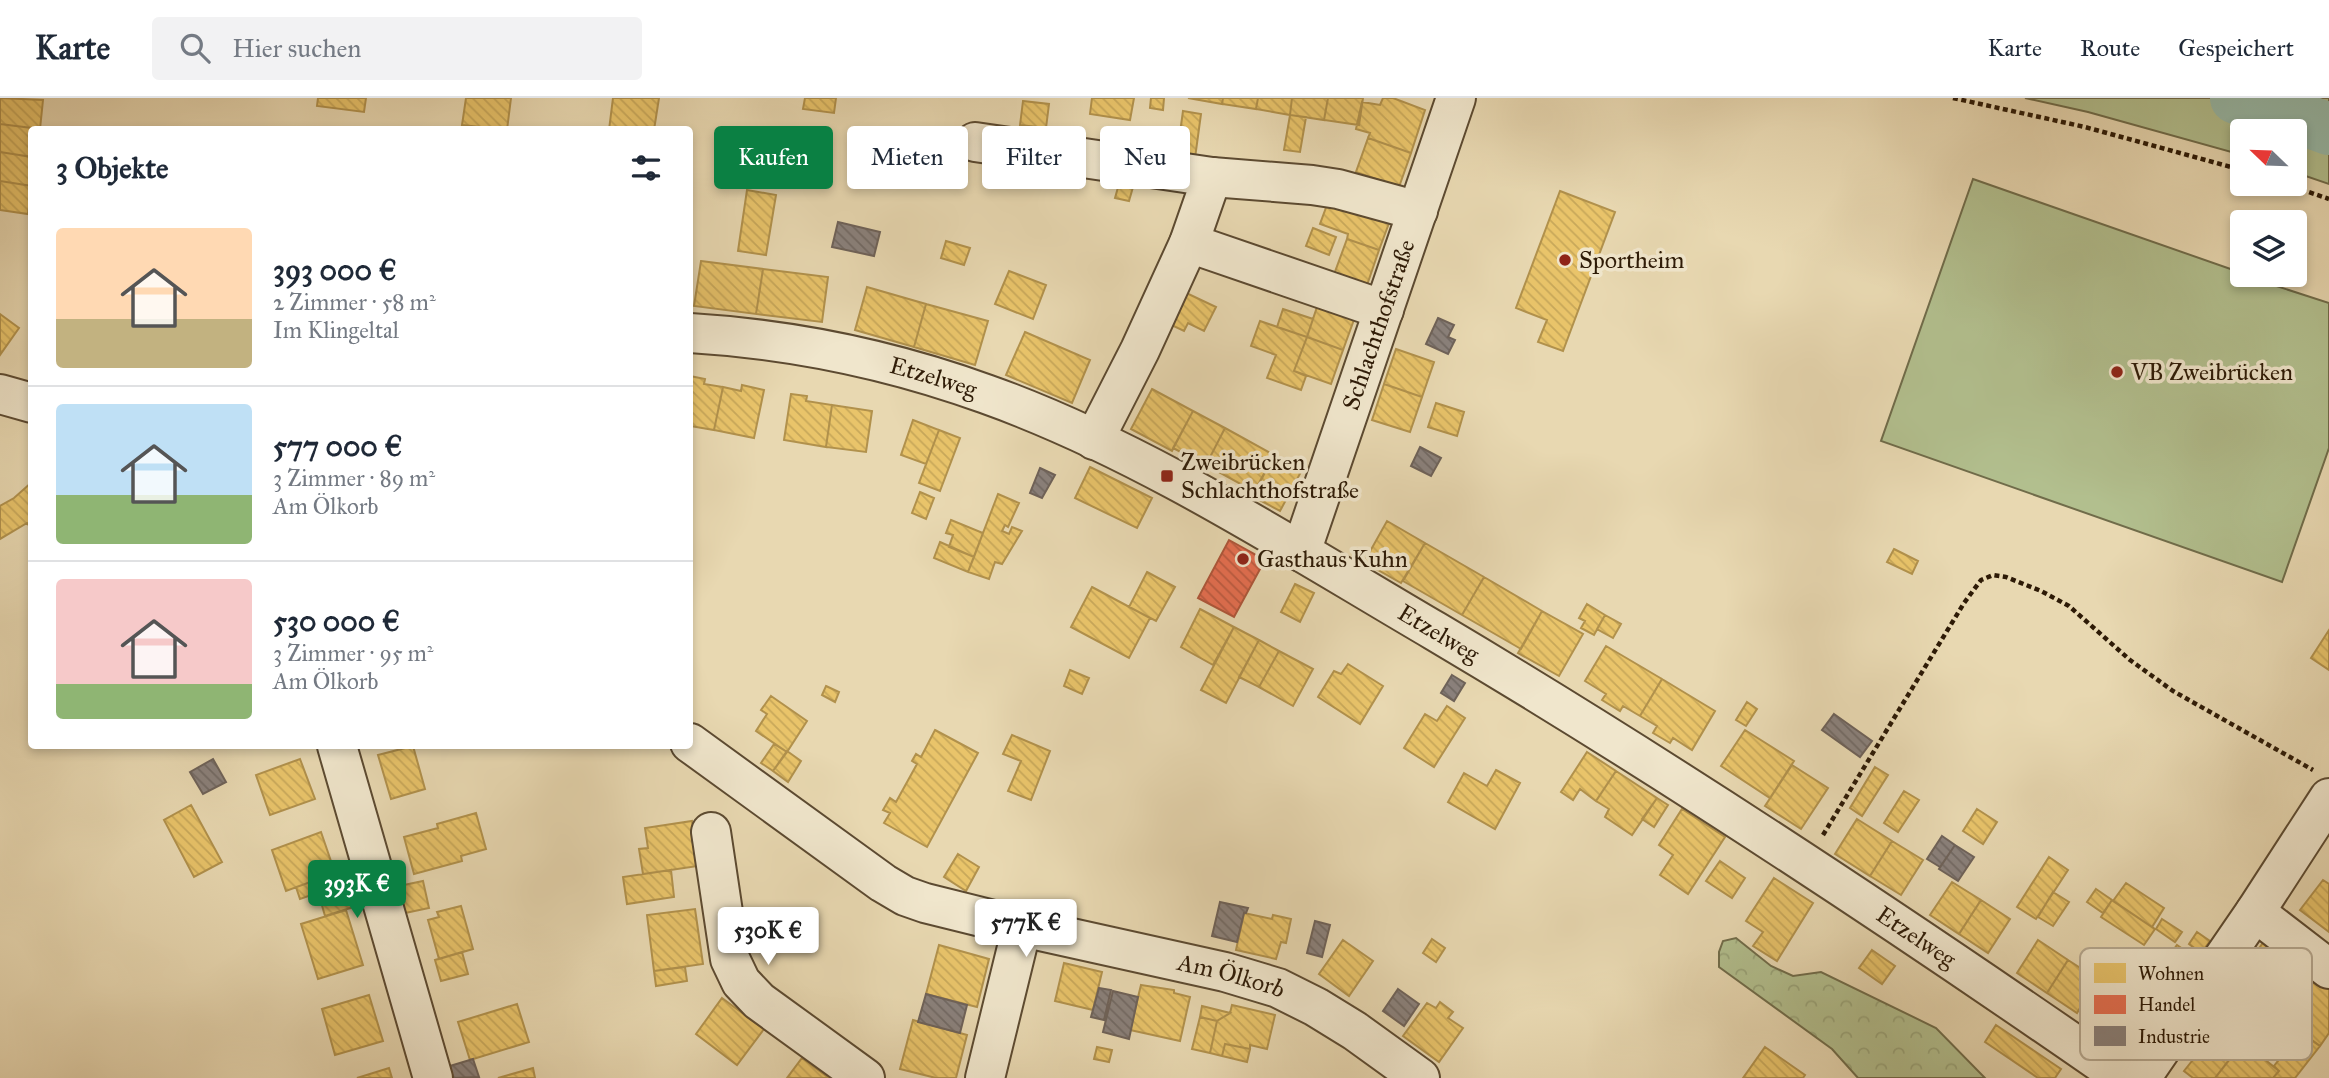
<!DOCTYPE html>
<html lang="de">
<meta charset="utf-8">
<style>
body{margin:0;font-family:"IM FELL Great Primer",serif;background:#f2f2f3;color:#1f2937;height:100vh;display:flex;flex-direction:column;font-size:26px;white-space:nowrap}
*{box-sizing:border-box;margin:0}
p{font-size:23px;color:#747a83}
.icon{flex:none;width:38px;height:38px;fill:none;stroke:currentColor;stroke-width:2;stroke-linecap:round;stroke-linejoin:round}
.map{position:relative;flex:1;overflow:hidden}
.drawer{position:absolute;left:28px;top:28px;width:665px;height:623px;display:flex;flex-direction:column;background:#fff;border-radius:7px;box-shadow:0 4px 10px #0003}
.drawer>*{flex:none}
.top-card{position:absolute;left:714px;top:28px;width:665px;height:63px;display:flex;gap:14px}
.needle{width:46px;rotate:293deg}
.fabs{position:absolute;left:2230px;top:21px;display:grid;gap:14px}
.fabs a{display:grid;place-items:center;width:77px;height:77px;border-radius:7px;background:#fff;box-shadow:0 4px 10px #0003;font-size:35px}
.price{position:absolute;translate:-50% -60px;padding:0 16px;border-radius:7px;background:#fff;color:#222;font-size:23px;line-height:46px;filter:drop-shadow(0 2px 4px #0008)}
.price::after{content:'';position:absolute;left:50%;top:42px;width:21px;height:16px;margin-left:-10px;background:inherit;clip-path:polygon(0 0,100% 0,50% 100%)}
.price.active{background:#0b8043;color:#fff}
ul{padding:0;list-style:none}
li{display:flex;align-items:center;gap:21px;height:175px;padding:0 28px}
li+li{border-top:2px solid #e0e1e3}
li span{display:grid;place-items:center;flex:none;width:196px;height:140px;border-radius:7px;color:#555}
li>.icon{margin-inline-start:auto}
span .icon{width:84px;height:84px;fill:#fffc;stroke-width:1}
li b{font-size:30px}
h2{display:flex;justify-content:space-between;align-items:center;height:84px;padding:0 28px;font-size:30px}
.tag{padding:0 24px;border-radius:7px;background:#fff;box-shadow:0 4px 10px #0003;font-size:24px;line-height:63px}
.tag.active{background:#0b8043;color:#fff}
header{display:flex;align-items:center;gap:42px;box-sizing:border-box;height:98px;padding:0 35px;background:#fff;border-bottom:2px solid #e0e1e3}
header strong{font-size:33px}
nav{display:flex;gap:38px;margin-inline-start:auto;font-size:24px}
.search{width:490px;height:63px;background:#f2f2f3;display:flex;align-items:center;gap:18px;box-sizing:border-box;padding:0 24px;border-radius:7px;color:#747a83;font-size:26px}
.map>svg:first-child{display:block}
</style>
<header>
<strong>Karte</strong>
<div class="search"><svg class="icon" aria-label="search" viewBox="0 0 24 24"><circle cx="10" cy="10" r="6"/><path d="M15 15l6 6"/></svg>Hier suchen</div>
<nav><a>Karte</a><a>Route</a><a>Gespeichert</a></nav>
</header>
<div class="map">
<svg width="2329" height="980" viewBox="0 0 2329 980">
<defs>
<pattern id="forest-crowns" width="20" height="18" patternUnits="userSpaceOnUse" patternTransform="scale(1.75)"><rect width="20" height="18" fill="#b2bf8e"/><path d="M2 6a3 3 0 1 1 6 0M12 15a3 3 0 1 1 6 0" fill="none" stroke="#99a479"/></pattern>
<pattern id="homes-back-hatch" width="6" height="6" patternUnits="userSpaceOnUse" patternTransform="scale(1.75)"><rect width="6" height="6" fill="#e9c46a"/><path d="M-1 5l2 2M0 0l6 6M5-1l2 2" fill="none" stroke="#c8a85a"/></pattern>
<pattern id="shops-back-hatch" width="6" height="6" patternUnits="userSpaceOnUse" patternTransform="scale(1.75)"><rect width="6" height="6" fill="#e76f51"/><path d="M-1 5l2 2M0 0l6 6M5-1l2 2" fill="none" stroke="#bc5a41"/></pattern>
<pattern id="industry-back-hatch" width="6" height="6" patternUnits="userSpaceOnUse" patternTransform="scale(1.75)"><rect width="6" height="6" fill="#8a817c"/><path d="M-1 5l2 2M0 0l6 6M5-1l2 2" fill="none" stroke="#716964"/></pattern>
</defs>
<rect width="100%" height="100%" fill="#e8d8b1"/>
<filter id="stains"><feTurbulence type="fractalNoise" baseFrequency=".00286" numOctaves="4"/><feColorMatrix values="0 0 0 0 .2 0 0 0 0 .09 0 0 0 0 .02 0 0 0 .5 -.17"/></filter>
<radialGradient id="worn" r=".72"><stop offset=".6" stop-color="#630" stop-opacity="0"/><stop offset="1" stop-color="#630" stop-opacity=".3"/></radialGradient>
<path fill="#b2bf8e" stroke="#706c4a" stroke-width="2" d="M2025,0H2329V86L2294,74V33H2242V57L2088,14Z
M1973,81L2242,175V177L2329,205V350L2282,484L1881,343Z"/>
<path fill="url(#forest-crowns)" stroke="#706c4a" stroke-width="2" d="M1736,840L1771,868L1793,878L1821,874L1936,930L1985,980H1858L1832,951L1719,869V854L1723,843Z"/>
<path fill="url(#homes-back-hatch)" stroke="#b1914c" stroke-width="2" d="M0,0L43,2L40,31L0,26Z
M318,0H366L364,14L317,8Z
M466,0H511L507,32L462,27Z
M613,0H659L654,32H609Z
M805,0H836L834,15L803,11Z
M1092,0H1134L1130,22L1090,16Z
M1151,0H1164L1163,12L1150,10Z
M1188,0H1223L1222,6Z
M1223,0H1258L1256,11L1222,6Z
M1258,0H1292L1290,17L1256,11Z
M1292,0H1328L1324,22L1290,17Z
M1328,0H1363L1359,27L1324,22Z
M1383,0H1393L1425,12L1411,55L1368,40L1370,35L1356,31L1362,4L1380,7Z
M1023,3L1049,6L1046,30L1020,27Z
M1183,13L1201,16L1195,60L1177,57Z
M1290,17L1306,19L1300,54L1284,52Z
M0,26L40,31L32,32V59L0,54Z
M1368,40L1411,55L1399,89L1356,74Z
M0,54L32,59V88L0,83Z
M1121,79L1135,82L1129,103L1115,100Z
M0,83L32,88L28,116L0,112Z
M747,92L776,97L766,157L738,153Z
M1560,93L1615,114L1563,253L1538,244L1547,222L1516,210Z
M1331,96L1392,117L1379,152L1347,141L1348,136L1320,126Z
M1313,130L1336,139L1329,157L1306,148Z
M1347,141L1379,152L1365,193L1332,182Z
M946,143L970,150L964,167L941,160Z
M701,163L763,171L756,216L694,208Z
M763,171L828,179L822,224L756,216Z
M1009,173L1046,187L1033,221L995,206Z
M867,189L926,206L914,249L855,232Z
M1180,192L1216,209L1204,233L1188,225L1184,233L1165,224Z
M1319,203L1356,216L1343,252L1307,239Z
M926,206L988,223L975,267L914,249Z
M1283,211L1313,221L1307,239L1277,229Z
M0,216L19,230L0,257Z
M1260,223L1307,239L1294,273L1306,278L1301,292L1267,280L1276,257L1251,248Z
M1025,234L1090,262L1072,305L1006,277Z
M1307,239L1343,252L1331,286L1294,273Z
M1396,251L1434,264L1422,299L1384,286Z
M690,278L705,281L704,286L723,289L714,332L690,328Z
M1384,286L1422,299L1410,334L1372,322Z
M742,287L764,292L754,340L714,332L723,289L741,293Z
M1152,291L1193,313L1172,353L1131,331Z
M791,296L807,298L806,303L832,307L826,349L784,342Z
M1436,305L1464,314L1457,338L1428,329Z
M832,307L872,313L866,354L826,349Z
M1193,313L1225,330L1206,367L1173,350Z
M913,322L939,332L926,366L901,357Z
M1225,330L1274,357L1255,394L1206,367Z
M939,332L960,340L940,393L919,385Z
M1274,357L1302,372L1280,413L1252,398Z
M1090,369L1152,400L1137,430L1075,400Z
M32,384V432L27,425L0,441V408L14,400Z
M920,394L934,400L926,421L912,415Z
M998,396L1019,405L1008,429L1005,427L1002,433L1009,436L1012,429L1022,433L1002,466L995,464L989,481L968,474Z
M951,422L983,435L974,459L949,449L953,437L946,435Z
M1387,423L1425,445L1401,485L1364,464Z
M940,444L974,459L968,474L934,460Z
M1425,445L1484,479L1462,517L1403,483Z
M1894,451L1918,463L1912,476L1887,464Z
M1147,474L1175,489L1156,523L1129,509Z
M1484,479L1542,513L1521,551L1462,517Z
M1295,486L1314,495L1300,524L1281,514Z
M1092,489L1150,520L1129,560L1071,529Z
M1587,506L1605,517L1594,537L1581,530L1585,523L1579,520Z
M1200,511L1234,529L1213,567L1181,549Z
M1542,513L1583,536L1559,578L1518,555Z
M1605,517L1621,526L1613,540L1597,531Z
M1234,529L1259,542L1226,605L1201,592Z
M2329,532V572L2311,560Z
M1259,542L1279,553L1259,589L1239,579Z
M1606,548L1662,581L1640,618L1623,608L1620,613L1602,602L1606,596L1585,583Z
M1279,553L1313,571L1293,608L1259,589Z
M1348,566L1383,588L1360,626L1318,599L1334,573L1341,576Z
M1070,572L1089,580L1082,596L1064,588Z
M1662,581L1715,613L1692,652L1673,640L1670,645L1653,635L1657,628L1640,618Z
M826,588L839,594L835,604L822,597Z
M771,598L807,623L787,654L756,633L767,616L761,612Z
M1747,604L1757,611L1746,628L1736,622Z
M1447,608L1465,620L1434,669L1404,650L1425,616L1437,623Z
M935,632L978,655L927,749L884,725L890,715L883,712L890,700L896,704L917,666L912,663L916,656L921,659Z
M1745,632L1794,663L1770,700L1721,668Z
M1012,637L1050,653L1031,702L1008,693L1021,663L1003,656Z
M774,646L787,654L773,673L761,665Z
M413,648L425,691L391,701L378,657Z
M787,653L801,663L788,684L773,673Z
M1587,654L1616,673L1596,703L1580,691L1573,702L1561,694Z
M300,661L315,701L270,717L256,677Z
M1792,667L1828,690L1801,731L1765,708Z
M1875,669L1888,677L1862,718L1850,710Z
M1496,672L1520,685L1495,731L1448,704L1464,675L1487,688Z
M1616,673L1657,700L1632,737L1605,719L1609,711L1596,703Z
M1904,693L1919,702L1898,734L1884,725Z
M1657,700L1668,707L1654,729L1642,721Z
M191,707L222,764L194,779L164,722Z
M1682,711L1725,739L1688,796L1660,777L1673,757L1659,747Z
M1977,711L1997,724L1983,746L1963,733Z
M476,715L486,751L461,758L462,763L414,776L404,739L438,730L437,726Z
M1857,721L1892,743L1870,778L1835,756Z
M692,723L698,768L643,776L639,751L648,750L645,730Z
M321,734L335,775L286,793L272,752Z
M1892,743L1923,762L1901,797L1870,778Z
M958,756L979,769L966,793L944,779Z
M2049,759L2068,772L2036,821L2017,809Z
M1720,763L1745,780L1732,800L1706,783Z
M671,772L674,799L627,806L623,779Z
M322,780L326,792L300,801L296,789Z
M1774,780L1813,805L1777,863L1753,848L1763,834L1746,823Z
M2323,782L2329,786V834L2300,812Z
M423,783L429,810L405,815L399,788Z
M1952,784L1981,802L1959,836L1930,817Z
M2126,785L2164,810L2152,829L2113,803Z
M354,786L360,807L325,818L319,797Z
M2096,791L2112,802L2103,815L2087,804Z
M2053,794L2069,804L2053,828L2038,819Z
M1981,802L2010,821L1988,855L1959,836Z
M2112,802L2155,831L2144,847L2101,819Z
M461,808L473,851L439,861L428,822L439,819L437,814Z
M695,811L703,866L654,873L647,817Z
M346,812L363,867L318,881L301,826Z
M1244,815L1272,821L1273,817L1291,821L1286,845L1281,844L1276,861L1236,852Z
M2162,821L2182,834L2175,844L2156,831Z
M2197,834L2210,843L2201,855L2189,846Z
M1432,841L1445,850L1436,864L1423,855Z
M1343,842L1373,863L1349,898L1319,876Z
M2038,842L2068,862L2047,895L2017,875Z
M2265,842L2329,887V935L2320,948L2233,887Z
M939,847L989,861L977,909L926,896Z
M2177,847L2196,860L2131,955L2111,941Z
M1872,852L1895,868L1882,886L1859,870Z
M462,854L468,876L441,883L435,862Z
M2068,862L2099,882L2094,890L2099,893L2086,914L2080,910L2077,915L2047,895Z
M1064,865L1102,874L1093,912L1055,903Z
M685,869L687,883L656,888L654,873Z
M1141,887L1174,892V895L1190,899L1180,943L1130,932Z
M369,897L383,943L335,957L322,911Z
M722,900L764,931L737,967L696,936Z
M1440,904L1453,914L1448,920L1463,930L1439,964L1403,938L1427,905L1436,910Z
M517,906L529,944L470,962L458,924Z
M1232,907L1275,917L1267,951L1250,947V951L1225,946L1222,958L1210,955L1217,923L1230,915Z
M1202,908L1230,915L1217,923L1200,919Z
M1200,919L1217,923L1210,955L1192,951Z
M913,922L967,937L956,980H936L900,971Z
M1996,927L2061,971L2055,980H2038L1985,944Z
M2301,934L2320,948L2295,980H2273L2279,973L2274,968Z
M2212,938L2234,956L2215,980H2193L2184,973Z
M2243,944L2279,973L2273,980H2215Z
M1225,946L1250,951L1247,964L1222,958Z
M1097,949L1112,952L1109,964L1094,961Z
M1765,949L1805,977L1803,980H1743Z
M802,960L829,980H787Z
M389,970L392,980H357Z
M533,970L535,980H498Z"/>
<path fill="url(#shops-back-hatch)" stroke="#af563a" stroke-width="2" d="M1229,442L1265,462L1234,519L1198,500Z"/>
<path fill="url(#industry-back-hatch)" stroke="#6e6259" stroke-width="2" d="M838,124L880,134L874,158L832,149Z
M1438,220L1454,227L1448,239L1455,242L1448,256L1426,246Z
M1420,349L1441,360L1431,378L1411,368Z
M1040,370L1055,377L1042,400L1030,395Z
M1452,577L1465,585L1454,603L1441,595Z
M1834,616L1872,643L1860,659L1822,632Z
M213,661L226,684L203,696L190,674Z
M1942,738L1955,747L1940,769L1927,761Z
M1955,747L1974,759L1958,783L1939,771Z
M1220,804L1248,810L1246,815H1244L1237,844L1212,838Z
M1315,823L1330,827L1322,859L1307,855Z
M1099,890L1111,892L1104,922L1091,919Z
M1398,891L1419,906L1404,928L1383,913Z
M1113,893L1138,899L1129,941L1103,934Z
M926,896L967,907L960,935L918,924Z
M473,961L479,979L453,980L450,968Z"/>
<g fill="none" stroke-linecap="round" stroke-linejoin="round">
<path stroke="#97baa9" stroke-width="52" d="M2236,0L2267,8L2329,31"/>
<defs>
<g id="minor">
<path d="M975,44L1212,79L1312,87L1338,91L1418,113"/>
<path d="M1189,145L1384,212"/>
<path id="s1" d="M690,235C789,241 892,262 986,296C1141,351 1293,450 1435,533C1671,673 1898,824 2123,980"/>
<path d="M0,296L32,305"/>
<path d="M1094,342L1140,252L1189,145L1212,79"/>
<path id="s2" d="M1301,454L1456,0"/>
<path id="s3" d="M690,645L883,785L905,798L925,805L1022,829L1225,874L1278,890L1316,909L1355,933L1420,980"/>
<path d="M337,648L433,980"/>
<path d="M711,734L730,861L741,884L759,903L865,980"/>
<path d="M2255,814L2329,871"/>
<path d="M985,980L1022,829"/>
<path d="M2141,980L2255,814L2329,700"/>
</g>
</defs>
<use href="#minor" stroke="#5c4a31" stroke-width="42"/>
<path stroke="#2d1a06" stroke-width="4.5" stroke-dasharray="5 3.5" stroke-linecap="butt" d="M1953,0L2085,29L2242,72
M2285,86L2329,101
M1823,737L1964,505L1981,482L1993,477L2006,479L2041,493L2069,508L2130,562L2173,593L2313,672"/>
<use href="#minor" stroke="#f0e6cc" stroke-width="38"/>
</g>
<g fill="#8f2418" stroke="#f0e6cc" stroke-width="2.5">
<circle cx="1565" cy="162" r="7"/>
<circle cx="2117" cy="274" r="7"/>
<rect x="1160" y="371" width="14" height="14" rx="3.5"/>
<circle cx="1243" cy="461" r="7"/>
</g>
<g text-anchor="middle" stroke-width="7" stroke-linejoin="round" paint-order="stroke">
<g font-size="24" fill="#2d1a06" stroke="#f0e6cc" text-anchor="start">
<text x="1579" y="170">Sportheim</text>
<text x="2131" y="282">VB Zweibrücken</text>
<text x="1181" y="372">Zweibrücken<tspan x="1181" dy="28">Schlachthofstraße</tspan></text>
<text x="1257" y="469">Gasthaus Kuhn</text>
</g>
<g font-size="24" fill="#2d1a06" stroke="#f0e6cc">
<text dy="8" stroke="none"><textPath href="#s2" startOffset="240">Schlachthofstraße</textPath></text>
<text dy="8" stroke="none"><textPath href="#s1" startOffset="248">Etzelweg</textPath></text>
<text dy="8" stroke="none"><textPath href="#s1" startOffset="816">Etzelweg</textPath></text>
<text dy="8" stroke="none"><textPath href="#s1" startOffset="1382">Etzelweg</textPath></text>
<text dy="8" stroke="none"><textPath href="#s3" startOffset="600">Am Ölkorb</textPath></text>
</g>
</g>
<rect x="2080" y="850" width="232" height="112" rx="10" fill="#f0e6cc" stroke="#b6a991" stroke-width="2"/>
<rect x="2094" y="865" width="32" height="20" fill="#e9c46a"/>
<rect x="2094" y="897" width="32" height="19" fill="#e76f51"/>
<rect x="2094" y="928" width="32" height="20" fill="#8a817c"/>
<g font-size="19" fill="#2d1a06">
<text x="2138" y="882">Wohnen</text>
<text x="2138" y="913">Handel</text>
<text x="2138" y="945">Industrie</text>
</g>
<rect width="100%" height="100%" filter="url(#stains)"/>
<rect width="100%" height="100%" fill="url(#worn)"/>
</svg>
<div class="fabs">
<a><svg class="needle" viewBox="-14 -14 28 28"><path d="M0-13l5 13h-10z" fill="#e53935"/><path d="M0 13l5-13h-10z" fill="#747a83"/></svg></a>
<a><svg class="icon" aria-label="layers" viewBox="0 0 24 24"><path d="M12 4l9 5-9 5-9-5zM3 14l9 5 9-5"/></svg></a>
</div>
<b class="price active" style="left:357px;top:822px">393K €</b>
<b class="price" style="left:1026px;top:861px">577K €</b>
<b class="price" style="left:768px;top:869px">530K €</b>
<div class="top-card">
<a class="tag active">Kaufen</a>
<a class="tag">Mieten</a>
<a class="tag">Filter</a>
<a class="tag">Neu</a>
</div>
<section class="drawer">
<h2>3 Objekte<svg class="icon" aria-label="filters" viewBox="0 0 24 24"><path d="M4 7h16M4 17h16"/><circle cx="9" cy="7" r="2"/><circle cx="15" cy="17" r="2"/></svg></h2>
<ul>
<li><span style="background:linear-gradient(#ffd9b3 65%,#c2b280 0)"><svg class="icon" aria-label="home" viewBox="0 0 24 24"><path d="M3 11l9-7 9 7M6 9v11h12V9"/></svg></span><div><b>393 000 €</b><p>2 Zimmer · 58 m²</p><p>Im Klingeltal</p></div></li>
<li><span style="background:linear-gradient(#bfe0f5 65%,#8fb573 0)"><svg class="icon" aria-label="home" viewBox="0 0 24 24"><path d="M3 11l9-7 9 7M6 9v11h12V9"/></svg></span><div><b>577 000 €</b><p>3 Zimmer · 89 m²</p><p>Am Ölkorb</p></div></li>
<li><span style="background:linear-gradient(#f6c9c9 75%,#8fb573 0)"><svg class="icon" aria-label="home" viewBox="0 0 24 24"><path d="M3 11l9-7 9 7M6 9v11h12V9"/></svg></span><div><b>530 000 €</b><p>3 Zimmer · 95 m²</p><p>Am Ölkorb</p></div></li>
</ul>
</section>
</div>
